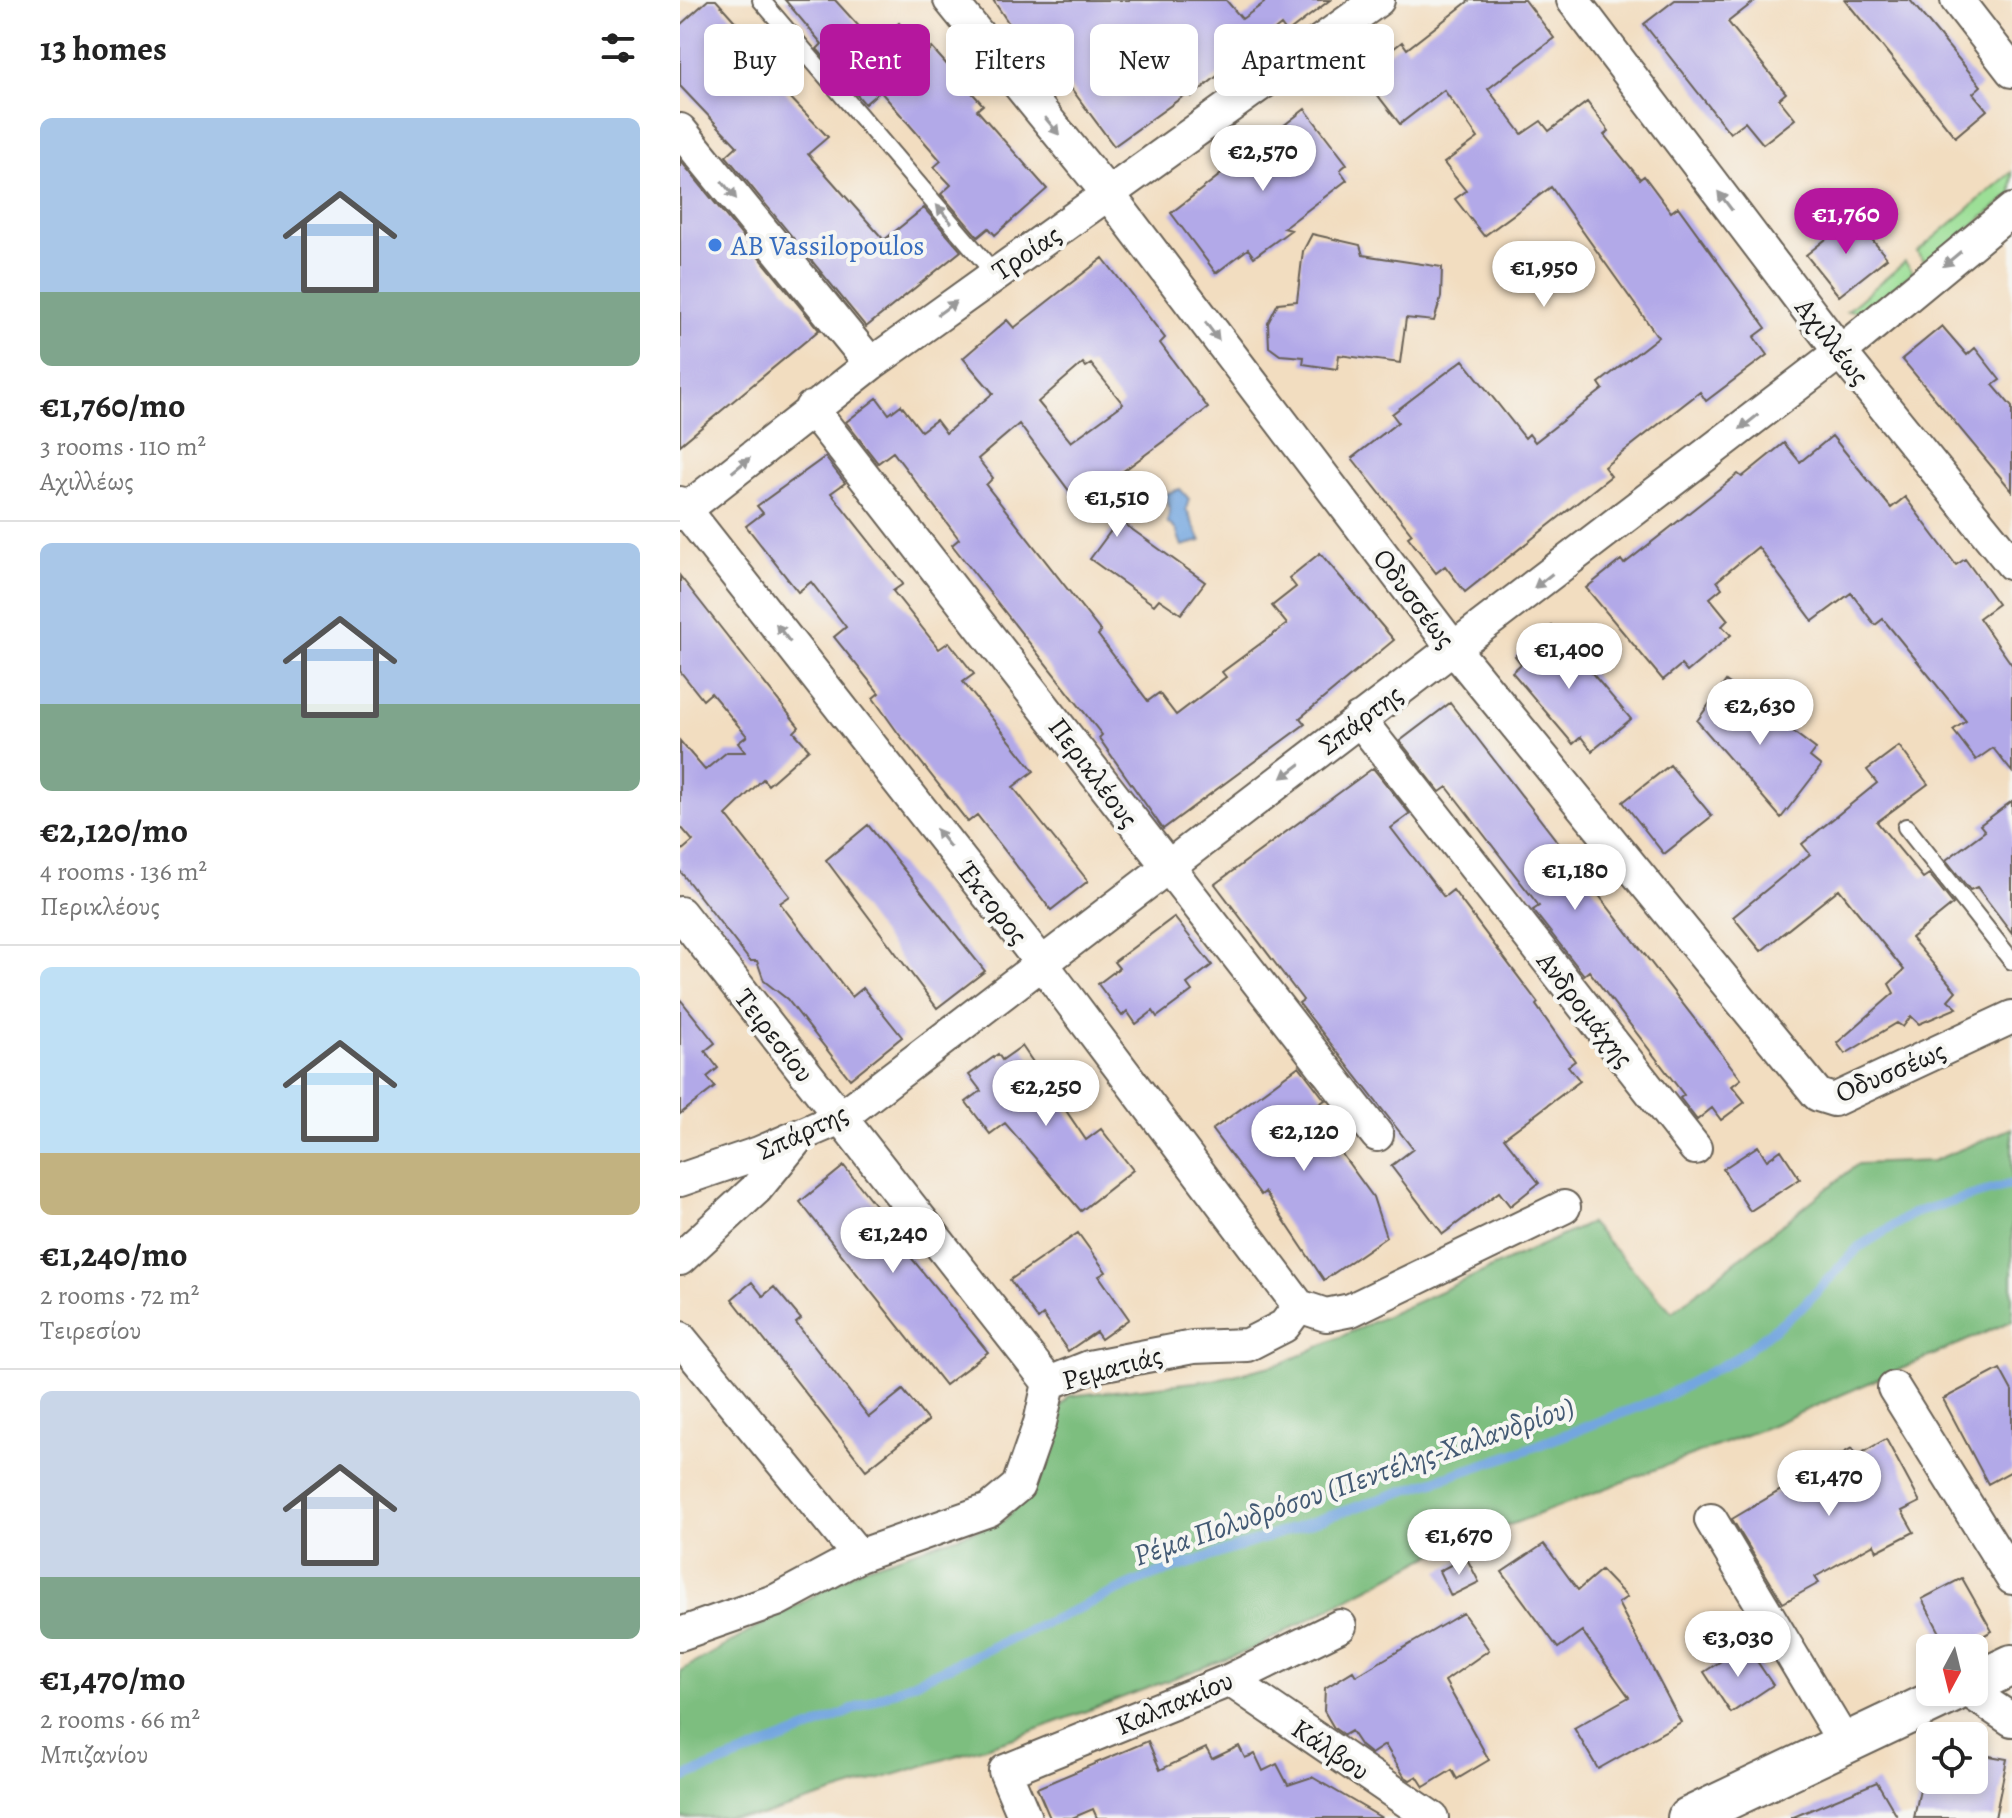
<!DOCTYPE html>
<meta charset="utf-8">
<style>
body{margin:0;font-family:Alegreya,serif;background:#f2f2f2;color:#222;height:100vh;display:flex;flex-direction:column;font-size:30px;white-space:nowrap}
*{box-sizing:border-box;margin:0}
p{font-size:26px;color:#767676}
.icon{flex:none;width:44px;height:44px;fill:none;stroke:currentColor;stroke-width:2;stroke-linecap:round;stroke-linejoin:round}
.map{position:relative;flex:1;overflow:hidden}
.sheet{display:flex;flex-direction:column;background:#fff;width:680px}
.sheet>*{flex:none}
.top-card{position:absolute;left:24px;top:24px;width:760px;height:72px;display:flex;gap:16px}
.needle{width:52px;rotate:187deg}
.tools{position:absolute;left:1236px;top:1634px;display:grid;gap:16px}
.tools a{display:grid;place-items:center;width:72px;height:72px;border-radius:12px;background:#fff;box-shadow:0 4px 12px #0003;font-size:40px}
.price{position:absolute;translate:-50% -68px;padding:0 18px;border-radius:28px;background:#fff;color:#222;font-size:26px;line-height:52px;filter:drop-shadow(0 2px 4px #0008)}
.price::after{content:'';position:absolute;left:50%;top:48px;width:24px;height:18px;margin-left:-12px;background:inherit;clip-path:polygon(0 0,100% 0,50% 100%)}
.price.selected{background:#b5179e;color:#fff}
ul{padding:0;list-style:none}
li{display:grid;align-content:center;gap:16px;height:424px;padding:0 40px}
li+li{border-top:2px solid #e0e0e0}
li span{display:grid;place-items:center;height:248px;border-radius:12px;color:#555}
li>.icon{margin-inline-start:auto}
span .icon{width:144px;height:144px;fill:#fffc;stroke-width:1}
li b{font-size:34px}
h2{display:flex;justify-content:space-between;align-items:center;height:96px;padding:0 40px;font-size:34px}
.tag{padding:0 28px;border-radius:12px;background:#fff;box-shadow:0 4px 12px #0003;font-size:28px;line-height:72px}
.tag.selected{background:#b5179e;color:#fff}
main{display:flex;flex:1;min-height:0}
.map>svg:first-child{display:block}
</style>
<main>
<section class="sheet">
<h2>13 homes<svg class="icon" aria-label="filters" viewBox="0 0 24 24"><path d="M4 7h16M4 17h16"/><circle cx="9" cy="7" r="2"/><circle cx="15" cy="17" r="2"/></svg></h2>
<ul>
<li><span style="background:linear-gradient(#a9c7e8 70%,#7fa58c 0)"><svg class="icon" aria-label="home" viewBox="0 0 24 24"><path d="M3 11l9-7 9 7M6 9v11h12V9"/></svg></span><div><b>€1,760/mo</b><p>3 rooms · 110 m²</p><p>Αχιλλέως</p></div></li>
<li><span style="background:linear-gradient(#a9c7e8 65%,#7fa58c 0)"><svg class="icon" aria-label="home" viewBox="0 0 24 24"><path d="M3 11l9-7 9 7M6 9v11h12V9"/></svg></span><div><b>€2,120/mo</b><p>4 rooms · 136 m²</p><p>Περικλέους</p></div></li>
<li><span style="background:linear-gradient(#bfe0f5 75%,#c2b280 0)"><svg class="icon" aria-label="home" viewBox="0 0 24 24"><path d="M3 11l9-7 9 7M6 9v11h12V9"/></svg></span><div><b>€1,240/mo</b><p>2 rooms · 72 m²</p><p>Τειρεσίου</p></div></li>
<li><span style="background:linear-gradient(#c9d6e8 75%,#7fa58c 0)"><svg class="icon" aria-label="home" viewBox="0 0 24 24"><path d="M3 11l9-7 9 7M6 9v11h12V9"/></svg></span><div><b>€1,470/mo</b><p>2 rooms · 66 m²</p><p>Μπιζανίου</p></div></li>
</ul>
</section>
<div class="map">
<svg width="1332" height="1818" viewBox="0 0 1332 1818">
<rect width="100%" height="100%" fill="#f6f6f2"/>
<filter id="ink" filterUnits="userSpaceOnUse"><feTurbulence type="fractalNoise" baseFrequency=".0125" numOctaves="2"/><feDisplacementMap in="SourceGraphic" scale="16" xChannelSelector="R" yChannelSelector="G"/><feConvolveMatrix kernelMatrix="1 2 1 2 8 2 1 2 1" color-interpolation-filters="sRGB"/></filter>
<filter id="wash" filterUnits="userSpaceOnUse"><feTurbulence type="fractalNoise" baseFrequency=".006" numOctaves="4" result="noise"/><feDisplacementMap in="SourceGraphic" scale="32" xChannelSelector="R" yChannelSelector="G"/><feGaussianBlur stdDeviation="1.8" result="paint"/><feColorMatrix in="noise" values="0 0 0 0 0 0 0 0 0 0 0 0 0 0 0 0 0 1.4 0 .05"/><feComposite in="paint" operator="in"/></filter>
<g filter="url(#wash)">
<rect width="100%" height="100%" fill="#f2ddc0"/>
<path fill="#9cdf96" stroke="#5c7e59" stroke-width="2" d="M1332,172V194L1246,263L1237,252Z
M1225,262L1233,272L1184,311H1167Z"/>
<path fill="#7dbe7f" stroke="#4c6d4e" stroke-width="2" d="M1332,1128V1321L1087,1427L751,1555L572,1649L334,1738L80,1816L0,1818V1671L183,1568L324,1521L349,1493L374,1415L389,1396L533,1380L603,1363L910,1223L992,1312L1178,1164L1253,1161Z"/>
<path fill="#73a6df" stroke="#48617e" stroke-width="2" d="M500,489L509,499L506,509L521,541L502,546L496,530L487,522L490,509L485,494Z"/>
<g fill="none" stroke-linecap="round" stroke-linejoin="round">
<path stroke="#73a6df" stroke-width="10" d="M0,1779L132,1728L466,1578L840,1452L984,1397L1058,1357L1121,1308L1179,1247L1234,1213L1332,1184"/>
</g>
<g id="blocks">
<path fill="#b2a9e8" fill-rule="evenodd" d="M28,0H36L70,38L61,46L148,137L128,154L204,240L244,208L281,251L186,327L46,156L57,146L0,86V25Z
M105,0H155L195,44L219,23L246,54L252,48L303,105L297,110L367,189L315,235L309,228L298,237L261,194L271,185L254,167L261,161L200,91L185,104L137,49L142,44Z
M313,0H546L562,19L584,3L582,0H650L607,33L601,25L511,97L508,93L434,146L370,60L359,68Z
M790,0H845L874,38L808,89L842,134L861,121L869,131L907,102L929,131L924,135L960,179L964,176L991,212L998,207L1086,328L1074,337L1087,355L1026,401L1020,392L924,467L931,476L785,592L765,566L756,573L728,537L732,534L672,458L718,422L712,414L783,360L845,438L849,434L855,442L923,389L919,383L978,337L871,187L804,236L775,199L786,191L764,163L798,138L764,90L720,124L693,89L698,84L687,69L722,42L727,49Z
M995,0H1076L1048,22L1106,93L1099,99L1115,119L1083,144L1065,122L1050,133L964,24Z
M1165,0H1230L1301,86L1293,93L1307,110L1275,137Z
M625,109L667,164L660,170L667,180L604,228L611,230L574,257L568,249L536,273L491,213Z
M0,160L139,330L0,445Z
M1174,217L1207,258L1159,296L1126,255Z
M632,234L680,245L683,255L762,267L761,297L754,321L726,318L720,363L659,355L657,369L623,364L624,357L600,355L589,347L588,323L598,303L617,301L623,251Z
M423,258L485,338L480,343L528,408L399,504L339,424L298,459L313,478L306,485L421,632L418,635L468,701L479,693L496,715L546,677L542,672L607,624L592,606L616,587L609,578L640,553L714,640L620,718L625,724L483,829L419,738L422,735L272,545L279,539L213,452L198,463L166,422L197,398L209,414L221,405L241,431L256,420L266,433L313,393L283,358L327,320L334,328ZM403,363L406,367L411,364L443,404L391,442L358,402Z
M1262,326L1287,355L1295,348L1320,380L1313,385L1332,407V491L1222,359Z
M1152,436L1211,508L1225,497L1276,565L1285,559L1318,604L1299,618L1332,665V772L1313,748L1296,760L1273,730L1286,721L1203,619L1195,625L1171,593L1133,621L1078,547L1037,581L1042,588L1030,598L1048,620L1042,626L1051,635L1007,672L1001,665L983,680L906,588L941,560L944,564L1058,474L1062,477L1104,443L1120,462Z
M145,457L165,483L151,493L223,584L213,591L259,649L269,642L294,674L283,682L354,771L333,787L408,881L371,910L297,815L288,822L218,733L193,698L199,693L154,637L166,627L131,582L118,592L66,526L83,513L77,506Z
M439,520L525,582L501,614L479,599L474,605L410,559Z
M0,576L119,727L114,732L129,749L88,785L83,779L46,815L110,896L100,903L172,997L183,988L222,1037L170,1079L107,999L84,981L77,961H70L0,871V852L13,841L0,826V741L25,770L47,752H65L58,743L67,736L31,693L23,700L0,671Z
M872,626L951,719L912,751L901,737L893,744L832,672L841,664L835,656Z
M1046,681L1136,749L1130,757L1141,766L1101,818L1017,721Z
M770,703L1061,1079L1052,1086L1065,1102L1041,1120L1032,1108L1017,1120L1000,1098L1004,1095L909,971L904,975L853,910L859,906L767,787L760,792L720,741Z
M1219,746L1248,784L1197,822L1243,878L1249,874L1273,904L1231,938L1276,991L1268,1000L1277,1008L1239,1024L1231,1016L1223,1027L1217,1023L1165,1054L1157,1043L1214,993L1209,984L1224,970L1159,889L1081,951L1053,917L1130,854L1122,844L1197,783L1187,770Z
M990,765L1032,816L984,854L943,802Z
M693,768L730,814L711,828L764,897L773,890L858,1003L856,1005L895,1061L888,1066L900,1081L824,1138L859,1183L830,1206L819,1192L763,1234L711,1166L733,1149L619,1003L623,1000L535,884Z
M1332,801V933L1297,887L1290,890L1266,860L1305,831L1300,825Z
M188,825L305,971L257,1008L146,860Z
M494,917L532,965L507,984L512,991L477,1017L473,1011L456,1024L447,1011L442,1016L418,984L439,968L434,962Z
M0,999L35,1043L25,1051L38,1068L27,1077L35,1087L0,1114Z
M342,1046L406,1140L421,1129L453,1170L401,1211L325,1123L310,1134L286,1102L301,1091L289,1075L318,1054L322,1060Z
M619,1066L645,1100L630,1110L693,1197L706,1237L644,1280L585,1192L581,1195L532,1130Z
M1078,1146L1087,1160L1101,1150L1120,1179L1070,1211L1043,1169Z
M164,1166L211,1225L207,1228L308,1352L265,1385L120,1202Z
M398,1233L426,1272L419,1276L449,1319L421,1339L416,1332L388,1351L363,1315L358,1319L330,1280Z
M72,1282L83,1296L94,1287L121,1319L116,1323L189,1417L223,1390L248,1421L186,1470L52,1299Z
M1320,1369L1332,1391V1471L1308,1484L1263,1399Z
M1206,1439L1240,1502L1222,1511L1234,1532L1197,1551L1194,1544L1135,1577L1139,1583L1103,1603L1052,1519L1172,1448L1176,1456Z
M864,1544L898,1590L921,1570L947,1597L938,1603L1001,1722L918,1769L894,1728L949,1697L902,1631L878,1648L822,1572Z
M786,1557L799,1582L771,1596L759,1571Z
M1282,1578L1312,1631L1281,1648H1268L1242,1599Z
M783,1613L809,1650L765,1681L809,1760L777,1779L772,1770L744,1787L737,1776L730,1780L724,1776L705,1745L691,1754L681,1746L671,1731L664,1735L654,1728L644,1711L645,1688L673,1671L676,1676Z
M1066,1645L1093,1685L1051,1713L1024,1672Z
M468,1741L480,1770L526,1748L532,1759L559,1746L565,1758L575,1754L583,1771L597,1764L608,1785L632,1777L702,1818H417L413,1809L392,1818H370L357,1788Z
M1298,1754L1327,1759L1315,1818H1234L1245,1765L1250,1766V1780H1294Z
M1197,1782L1218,1818H1111Z"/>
</g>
</g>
<g filter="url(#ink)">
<use href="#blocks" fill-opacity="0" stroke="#676055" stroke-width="2"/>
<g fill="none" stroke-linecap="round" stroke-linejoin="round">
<defs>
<path id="service" d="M81,0L314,273
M1226,827L1332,961"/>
<path id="minor" d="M270,0L429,195L774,649L1138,1095L1154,1100L1332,1017
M893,0L1160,352L1332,564
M1277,0L1332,71
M0,130L191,364
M131,408L697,1135
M0,503L363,965L619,1306L646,1315L671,1310L884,1207
M0,514L191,364L698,0
M679,719L1015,1148
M0,913L369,1383
M0,1180L79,1153L160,1118L1160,352L1332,210
M0,1259L76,1189L116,1140
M0,1338L179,1556
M1214,1388L1332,1578
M1031,1520L1165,1744
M0,1634L97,1600L179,1556L309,1510L338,1486L360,1423L369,1383L409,1367L513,1347L567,1345L604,1326L619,1306
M550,1680L752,1818
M1290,1692L1332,1720
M345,1818L325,1771L550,1680L660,1626"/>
<path id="tertiary" d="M1294,1683L1332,1665
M1008,1818L1274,1692"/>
</defs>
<use href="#service" stroke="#676055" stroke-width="20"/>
<use href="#minor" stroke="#676055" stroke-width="36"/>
<use href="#tertiary" stroke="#676055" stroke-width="44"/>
<use href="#service" stroke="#fff" stroke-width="16"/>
<use href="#minor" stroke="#fff" stroke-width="32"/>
<use href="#tertiary" stroke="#fff" stroke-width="40"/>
</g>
<defs><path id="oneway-solid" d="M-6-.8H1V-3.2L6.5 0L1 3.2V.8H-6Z" transform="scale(2)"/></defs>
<g fill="#999">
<use href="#oneway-solid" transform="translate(372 126) rotate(51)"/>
<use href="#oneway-solid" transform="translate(49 190) rotate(51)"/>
<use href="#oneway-solid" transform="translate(1045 201) rotate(-127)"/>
<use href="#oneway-solid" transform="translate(264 214) rotate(-130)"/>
<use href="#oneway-solid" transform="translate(1272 259) rotate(140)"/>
<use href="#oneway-solid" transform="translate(267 308) rotate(-36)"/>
<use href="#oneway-solid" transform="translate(532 331) rotate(53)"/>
<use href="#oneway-solid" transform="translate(1069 422) rotate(142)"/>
<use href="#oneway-solid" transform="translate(61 465) rotate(-39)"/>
<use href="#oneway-solid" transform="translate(863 581) rotate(142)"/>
<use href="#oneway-solid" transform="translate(103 633) rotate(-128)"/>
<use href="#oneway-solid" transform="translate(611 771) rotate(143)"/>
<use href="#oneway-solid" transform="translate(263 838) rotate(-128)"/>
</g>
</g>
<circle fill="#3f7fe0" stroke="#f6f6f2" stroke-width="3" cx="35" cy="245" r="8"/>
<g text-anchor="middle" stroke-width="8" stroke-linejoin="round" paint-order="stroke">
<g font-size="28" fill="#366cbe" stroke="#f6f6f2" text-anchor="start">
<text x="51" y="255">AB Vassilopoulos</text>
</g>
<g font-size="28" fill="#1c1c1c" stroke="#f6f6f2">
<text transform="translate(346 252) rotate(-34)" y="10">Τροίας</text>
<text transform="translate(1153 341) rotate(52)" y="10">Αχιλλέως</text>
<text transform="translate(735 598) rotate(53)" y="10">Οδυσσέως</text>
<text transform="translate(680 719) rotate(-37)" y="10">Σπάρτης</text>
<text transform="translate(414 772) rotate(53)" y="10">Περικλέους</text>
<text transform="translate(313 902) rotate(52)" y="10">Έκτορος</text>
<text transform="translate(906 1009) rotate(52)" y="10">Ανδρομάχης</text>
<text transform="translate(95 1035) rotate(52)" y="10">Τειρεσίου</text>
<text transform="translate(1210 1071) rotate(-23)" y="10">Οδυσσέως</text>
<text transform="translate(122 1131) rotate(-25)" y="10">Σπάρτης</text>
<text transform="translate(432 1367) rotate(-15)" y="10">Ρεματιάς</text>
<text transform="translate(494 1702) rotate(-23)" y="10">Καλπακίου</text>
<text transform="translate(651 1749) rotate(34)" y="10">Κάλβου</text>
</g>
<g font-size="30" font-style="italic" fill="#435a74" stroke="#f6f6f2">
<text transform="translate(674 1481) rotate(-19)" y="10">Ρέμα Πολυδρόσου (Πεντέλης-Χαλανδρίου)</text>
</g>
</g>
</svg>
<div class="tools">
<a><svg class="needle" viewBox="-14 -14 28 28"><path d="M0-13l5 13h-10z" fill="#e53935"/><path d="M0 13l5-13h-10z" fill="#767676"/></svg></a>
<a><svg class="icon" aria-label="locate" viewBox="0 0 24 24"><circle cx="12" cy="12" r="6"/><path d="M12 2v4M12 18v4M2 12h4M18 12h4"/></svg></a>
</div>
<b class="price" style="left:583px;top:193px">€2,570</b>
<b class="price selected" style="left:1166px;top:256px">€1,760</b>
<b class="price" style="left:864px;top:309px">€1,950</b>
<b class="price" style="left:437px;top:539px">€1,510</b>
<b class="price" style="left:889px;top:691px">€1,400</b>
<b class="price" style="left:1080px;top:747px">€2,630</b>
<b class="price" style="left:895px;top:912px">€1,180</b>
<b class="price" style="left:366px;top:1128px">€2,250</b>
<b class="price" style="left:624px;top:1173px">€2,120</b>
<b class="price" style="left:213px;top:1275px">€1,240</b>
<b class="price" style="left:1149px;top:1518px">€1,470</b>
<b class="price" style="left:779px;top:1577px">€1,670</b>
<b class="price" style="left:1058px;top:1679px">€3,030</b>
<div class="top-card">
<a class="tag">Buy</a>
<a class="tag selected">Rent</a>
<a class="tag">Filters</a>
<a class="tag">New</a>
<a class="tag">Apartment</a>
</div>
</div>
</main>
